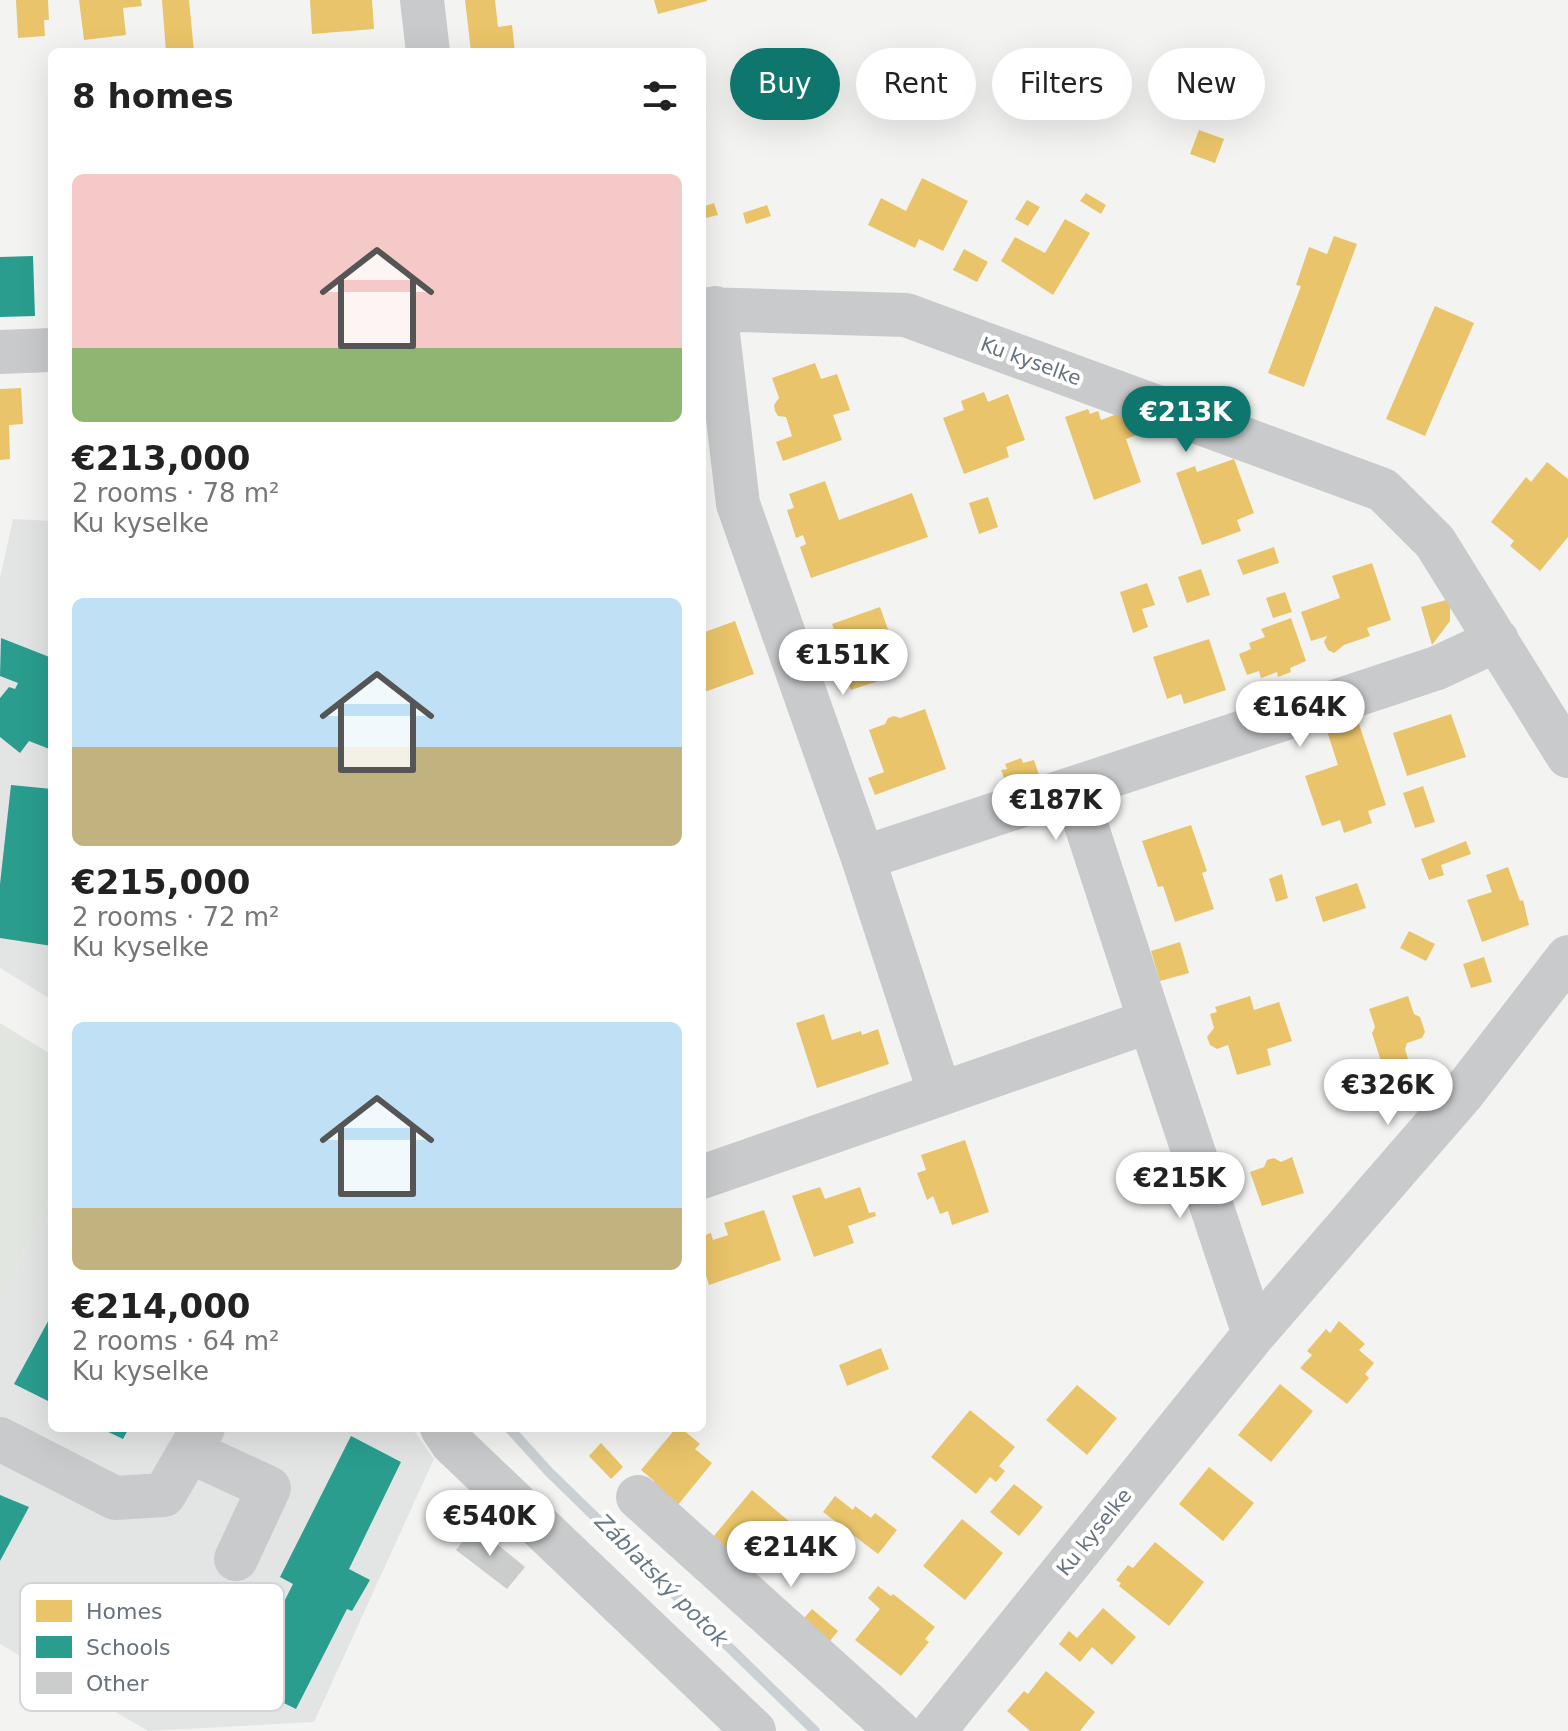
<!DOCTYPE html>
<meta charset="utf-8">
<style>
body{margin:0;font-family:"DejaVu Sans",sans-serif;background:#f6f6f6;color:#222;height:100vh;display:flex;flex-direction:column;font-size:30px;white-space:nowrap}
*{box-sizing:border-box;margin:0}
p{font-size:26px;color:#767676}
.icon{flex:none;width:44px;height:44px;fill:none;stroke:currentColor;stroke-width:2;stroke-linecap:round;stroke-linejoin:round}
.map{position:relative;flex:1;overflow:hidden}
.details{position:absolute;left:48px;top:48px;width:658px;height:1384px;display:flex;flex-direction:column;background:#fff;border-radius:12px;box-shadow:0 8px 32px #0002}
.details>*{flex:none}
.guide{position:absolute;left:730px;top:48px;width:718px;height:72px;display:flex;gap:16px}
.price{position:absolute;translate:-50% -68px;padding:0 18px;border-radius:28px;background:#fff;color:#222;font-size:26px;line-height:52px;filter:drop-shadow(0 2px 4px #0008)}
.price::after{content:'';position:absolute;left:50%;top:48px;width:24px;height:18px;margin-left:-12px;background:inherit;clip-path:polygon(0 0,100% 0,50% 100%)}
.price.selected{background:#0f766e;color:#fff}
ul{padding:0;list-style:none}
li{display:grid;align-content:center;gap:16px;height:424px;padding:0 24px}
li span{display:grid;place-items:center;height:248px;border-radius:12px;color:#555}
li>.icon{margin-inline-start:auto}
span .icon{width:144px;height:144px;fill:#fffc;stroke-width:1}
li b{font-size:34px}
h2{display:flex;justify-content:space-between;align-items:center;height:96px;padding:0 24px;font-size:34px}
.chip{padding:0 28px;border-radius:36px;background:#fff;box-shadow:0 8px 32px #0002;font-size:28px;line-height:72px}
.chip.selected{background:#0f766e;color:#fff}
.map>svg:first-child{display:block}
</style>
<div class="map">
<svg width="1568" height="1731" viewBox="0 0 1568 1731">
<rect width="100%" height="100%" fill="#f3f4f2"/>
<path fill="#e3e5e5" d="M13,519L52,521V1000L0,968V578Z
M52,1197V1428H412L434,1459L314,1722L148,1731L0,1644V1299Z"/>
<path fill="#e2e6e1" d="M0,1023L52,1055V1197L0,1299Z"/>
<path fill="#e9c46a" d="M16,0H48L49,20H44L45,36L18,38Z
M79,0H141L142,6L123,8L126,35L84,40Z
M162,0H189L194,52H166Z
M310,0H372L374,29L312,34Z
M465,0H495L498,27L512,25L515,52H471Z
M654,0H707V1L658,14Z
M1199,130L1224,139L1215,163L1190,154Z
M922,178L968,201L943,251L919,239L915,248L868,225L881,198L906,211Z
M1086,193L1106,205L1101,214L1080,201Z
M1027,200L1040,207L1028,226L1015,219Z
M714,203L718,215L702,219V207Z
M767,205L771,216L746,224L743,213Z
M1065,219L1090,233L1053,295L1001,261L1015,237L1045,253Z
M1334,236L1357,244L1304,387L1268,373L1301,286L1296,285L1309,247L1327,254Z
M964,249L988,262L977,282L953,270Z
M1435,306L1474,323L1425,436L1386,419Z
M815,363L821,379L837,374L850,410L833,415L842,440L783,461L776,442L792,436L786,417L778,416L775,411L774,405L779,398L772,378Z
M21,388L23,424L9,425L10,459L0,460V389Z
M984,392L988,402L1008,394L1025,440L1006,447L1009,457L964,474L943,418L964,410L961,401Z
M1088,409L1090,414L1098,411L1101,420L1117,414H1138L1144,432L1126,439L1141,482L1094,500L1065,417Z
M1234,459L1254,513L1237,520L1241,531L1202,545L1176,473L1195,466L1197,472Z
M1547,462L1568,479V537L1540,571L1510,546L1514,541L1491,522L1526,477L1531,482Z
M825,481L839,520L912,493L928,537L811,578L800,547L806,544L803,535L796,538L787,510L794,508L789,494Z
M988,497L998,527L979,534L969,503Z
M1274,547L1279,563L1243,575L1237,560Z
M1372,563L1391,620L1367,628L1370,636L1344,645L1334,653L1328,650L1324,642L1327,636L1311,641L1301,612L1340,598L1332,576Z
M1201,569L1210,595L1187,603L1178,577Z
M1147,583L1155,605L1142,609L1148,627L1133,633L1120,592Z
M1285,592L1292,612L1273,618L1266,598Z
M1450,599V621L1432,645L1421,607Z
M880,607L897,655L875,662L881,680L851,690L844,672L849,670L832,624Z
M1291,618L1306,661L1290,668L1291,672L1278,677L1277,672L1261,678L1259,671L1247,675L1239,654L1251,649L1249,643L1265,637L1261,629Z
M735,621L754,674L702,693V633Z
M1209,639L1226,690L1184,704L1181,694L1167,699L1153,657Z
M925,709L946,769L875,795L868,778L884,772L869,730L885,724L888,718L894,716L900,718Z
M1451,714L1466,757L1407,776L1393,733Z
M1357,718L1386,805L1368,811L1372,823L1344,833L1340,820L1322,826L1305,776L1338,765L1326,728Z
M1021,758L1023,763L1034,760L1039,775L1007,786L1001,770L1007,769L1005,764Z
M1423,786L1435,822L1415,828L1403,793Z
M1191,825L1207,871L1202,873L1214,909L1175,922L1163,886L1158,887L1142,841Z
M1466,841L1471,854L1441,865L1444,875L1429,880L1421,859Z
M1508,867L1520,901L1523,900L1529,925L1482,942L1467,900L1492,892L1486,875Z
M1282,874L1288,898L1276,902L1269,879Z
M1357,883L1366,908L1323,922L1315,897Z
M1409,931L1435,944L1426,961L1400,948Z
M1180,942L1189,973L1160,981L1151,951Z
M1484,957L1492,982L1471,988L1463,964Z
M1250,996L1254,1010L1279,1002L1292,1041L1267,1049L1271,1065L1237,1075L1228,1045L1217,1049L1210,1045L1207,1037L1214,1028L1210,1014L1217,1012L1215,1007Z
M1408,996L1414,1014L1420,1017L1425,1032L1422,1038L1407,1043L1405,1049L1415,1082L1390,1090L1372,1033L1375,1027L1369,1009Z
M824,1014L832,1040L861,1031L862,1035L878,1029L889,1064L817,1088L796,1023Z
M965,1140L989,1212L952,1225L948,1211L940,1214L933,1196L927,1200L917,1173L926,1170L921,1155Z
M1292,1157L1304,1193L1262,1206L1250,1172L1264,1167L1267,1160L1274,1158L1281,1162Z
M820,1187L825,1199L860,1187L869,1213L875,1212L876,1216L848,1226L854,1243L814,1257L792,1196Z
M764,1210L781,1260L709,1285L702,1263V1236L711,1233L713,1240L728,1235L724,1223Z
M1339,1321L1365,1344L1359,1350L1374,1363L1365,1374L1369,1378L1347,1404L1300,1368L1312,1355L1307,1351L1326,1329L1330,1333Z
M881,1348L889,1369L847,1386L839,1365Z
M1280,1384L1313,1411L1271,1462L1238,1435Z
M1077,1385L1117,1418L1087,1455L1046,1420Z
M970,1410L1015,1447L999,1466L1005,1471L996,1482L990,1477L976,1494L931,1457Z
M676,1428H681L700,1444L695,1449L712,1463L673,1511L648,1489L654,1481L641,1470Z
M601,1443L623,1467L611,1479L589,1456Z
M1209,1467L1254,1503L1223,1541L1179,1504Z
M1014,1484L1043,1507L1019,1536L990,1512Z
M752,1490L791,1523L747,1575L708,1543Z
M835,1496L853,1510L855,1506L871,1518L875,1513L897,1530L878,1554L823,1512Z
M962,1519L1003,1553L965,1600L923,1566Z
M1155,1542L1204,1582L1169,1626L1119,1586L1121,1583L1116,1580L1128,1565L1133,1568Z
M878,1586L891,1596L893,1594L935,1627L925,1639L929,1642L901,1676L855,1640L880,1609L868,1598Z
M1103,1608L1136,1637L1112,1665L1092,1647L1080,1662L1059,1644L1069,1631L1077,1638Z
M812,1609L838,1631L826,1646L799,1624Z
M1046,1671L1095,1712L1080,1731H1030L1007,1711L1024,1691L1028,1694Z"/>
<path fill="#2a9d8f" d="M33,256L35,316L0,317V257Z
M1,638L52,658V750L29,741L20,753L0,737V698L9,687L15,689L18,683L0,676Z
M11,785L52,789V946L0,938V884Z
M52,1314V1403L14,1384Z
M100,1428H129L123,1439Z
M351,1436L401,1462L349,1569L370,1580L352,1611L347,1609L296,1709L243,1683L293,1584L280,1577Z
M0,1495L29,1507L0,1561Z"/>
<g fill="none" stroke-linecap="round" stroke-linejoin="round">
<path stroke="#cad0d3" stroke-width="10" d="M509,1428L549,1472L815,1731"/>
</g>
<path fill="#cbcdcd" d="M475,1526L525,1567L507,1589L456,1550Z"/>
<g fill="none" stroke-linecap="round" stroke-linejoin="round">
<path stroke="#c9cacc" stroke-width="44" d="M422,0L428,52
M715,308L738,504L863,858L940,1094
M702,309L906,315L1383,490L1435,542L1568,756
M0,352L52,350
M1074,788L1437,668L1497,640
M863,858L1074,788L1150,1021
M702,1177L1150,1021L1254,1334L934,1731
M1254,1334L1463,1093L1568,957
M442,1428L452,1443L754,1731
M0,1439L115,1498L164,1495L203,1428
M191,1452L269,1488L236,1559
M638,1497L898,1731"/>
</g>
<g text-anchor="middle" stroke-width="8" stroke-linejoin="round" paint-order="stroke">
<g font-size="20" fill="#667280" stroke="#fff">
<text transform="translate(1031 361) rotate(20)" y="7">Ku kyselke</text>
<text transform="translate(1094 1532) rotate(-51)" y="7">Ku kyselke</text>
</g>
<g font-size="22" font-style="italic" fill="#677984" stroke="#fff">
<text transform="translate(662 1580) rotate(45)" y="8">Záblatský potok</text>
</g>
</g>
<rect x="20" y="1583" width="264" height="128" rx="12" fill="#fff" stroke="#d1d5d9" stroke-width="2"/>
<rect x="36" y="1600" width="36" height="22" fill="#e9c46a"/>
<rect x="36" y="1636" width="36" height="22" fill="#2a9d8f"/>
<rect x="36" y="1672" width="36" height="22" fill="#cbcdcd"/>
<g font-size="22" fill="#667280">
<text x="86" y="1619">Homes</text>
<text x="86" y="1655">Schools</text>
<text x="86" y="1691">Other</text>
</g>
</svg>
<b class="price selected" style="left:1186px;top:454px">€213K</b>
<b class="price" style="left:843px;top:697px">€151K</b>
<b class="price" style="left:1300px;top:749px">€164K</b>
<b class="price" style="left:1056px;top:842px">€187K</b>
<b class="price" style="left:1388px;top:1127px">€326K</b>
<b class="price" style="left:1180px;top:1220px">€215K</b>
<b class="price" style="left:490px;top:1558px">€540K</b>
<b class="price" style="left:791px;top:1589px">€214K</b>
<div class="guide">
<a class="chip selected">Buy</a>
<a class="chip">Rent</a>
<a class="chip">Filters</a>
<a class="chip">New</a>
</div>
<section class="details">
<h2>8 homes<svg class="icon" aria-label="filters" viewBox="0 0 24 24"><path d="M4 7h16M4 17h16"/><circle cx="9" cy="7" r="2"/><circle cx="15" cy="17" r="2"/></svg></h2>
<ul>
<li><span style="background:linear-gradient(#f6c9c9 70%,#8fb573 0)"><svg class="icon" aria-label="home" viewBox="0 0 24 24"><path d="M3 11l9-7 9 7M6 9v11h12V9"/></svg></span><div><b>€213,000</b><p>2 rooms · 78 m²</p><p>Ku kyselke</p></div></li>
<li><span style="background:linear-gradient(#bfe0f5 60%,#c2b280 0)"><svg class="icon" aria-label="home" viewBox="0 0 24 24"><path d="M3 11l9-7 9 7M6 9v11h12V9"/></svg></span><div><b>€215,000</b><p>2 rooms · 72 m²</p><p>Ku kyselke</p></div></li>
<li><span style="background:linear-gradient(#bfe0f5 75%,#c2b280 0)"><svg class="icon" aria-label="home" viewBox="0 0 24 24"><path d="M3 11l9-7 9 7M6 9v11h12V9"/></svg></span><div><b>€214,000</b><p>2 rooms · 64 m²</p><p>Ku kyselke</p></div></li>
</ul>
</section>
</div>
